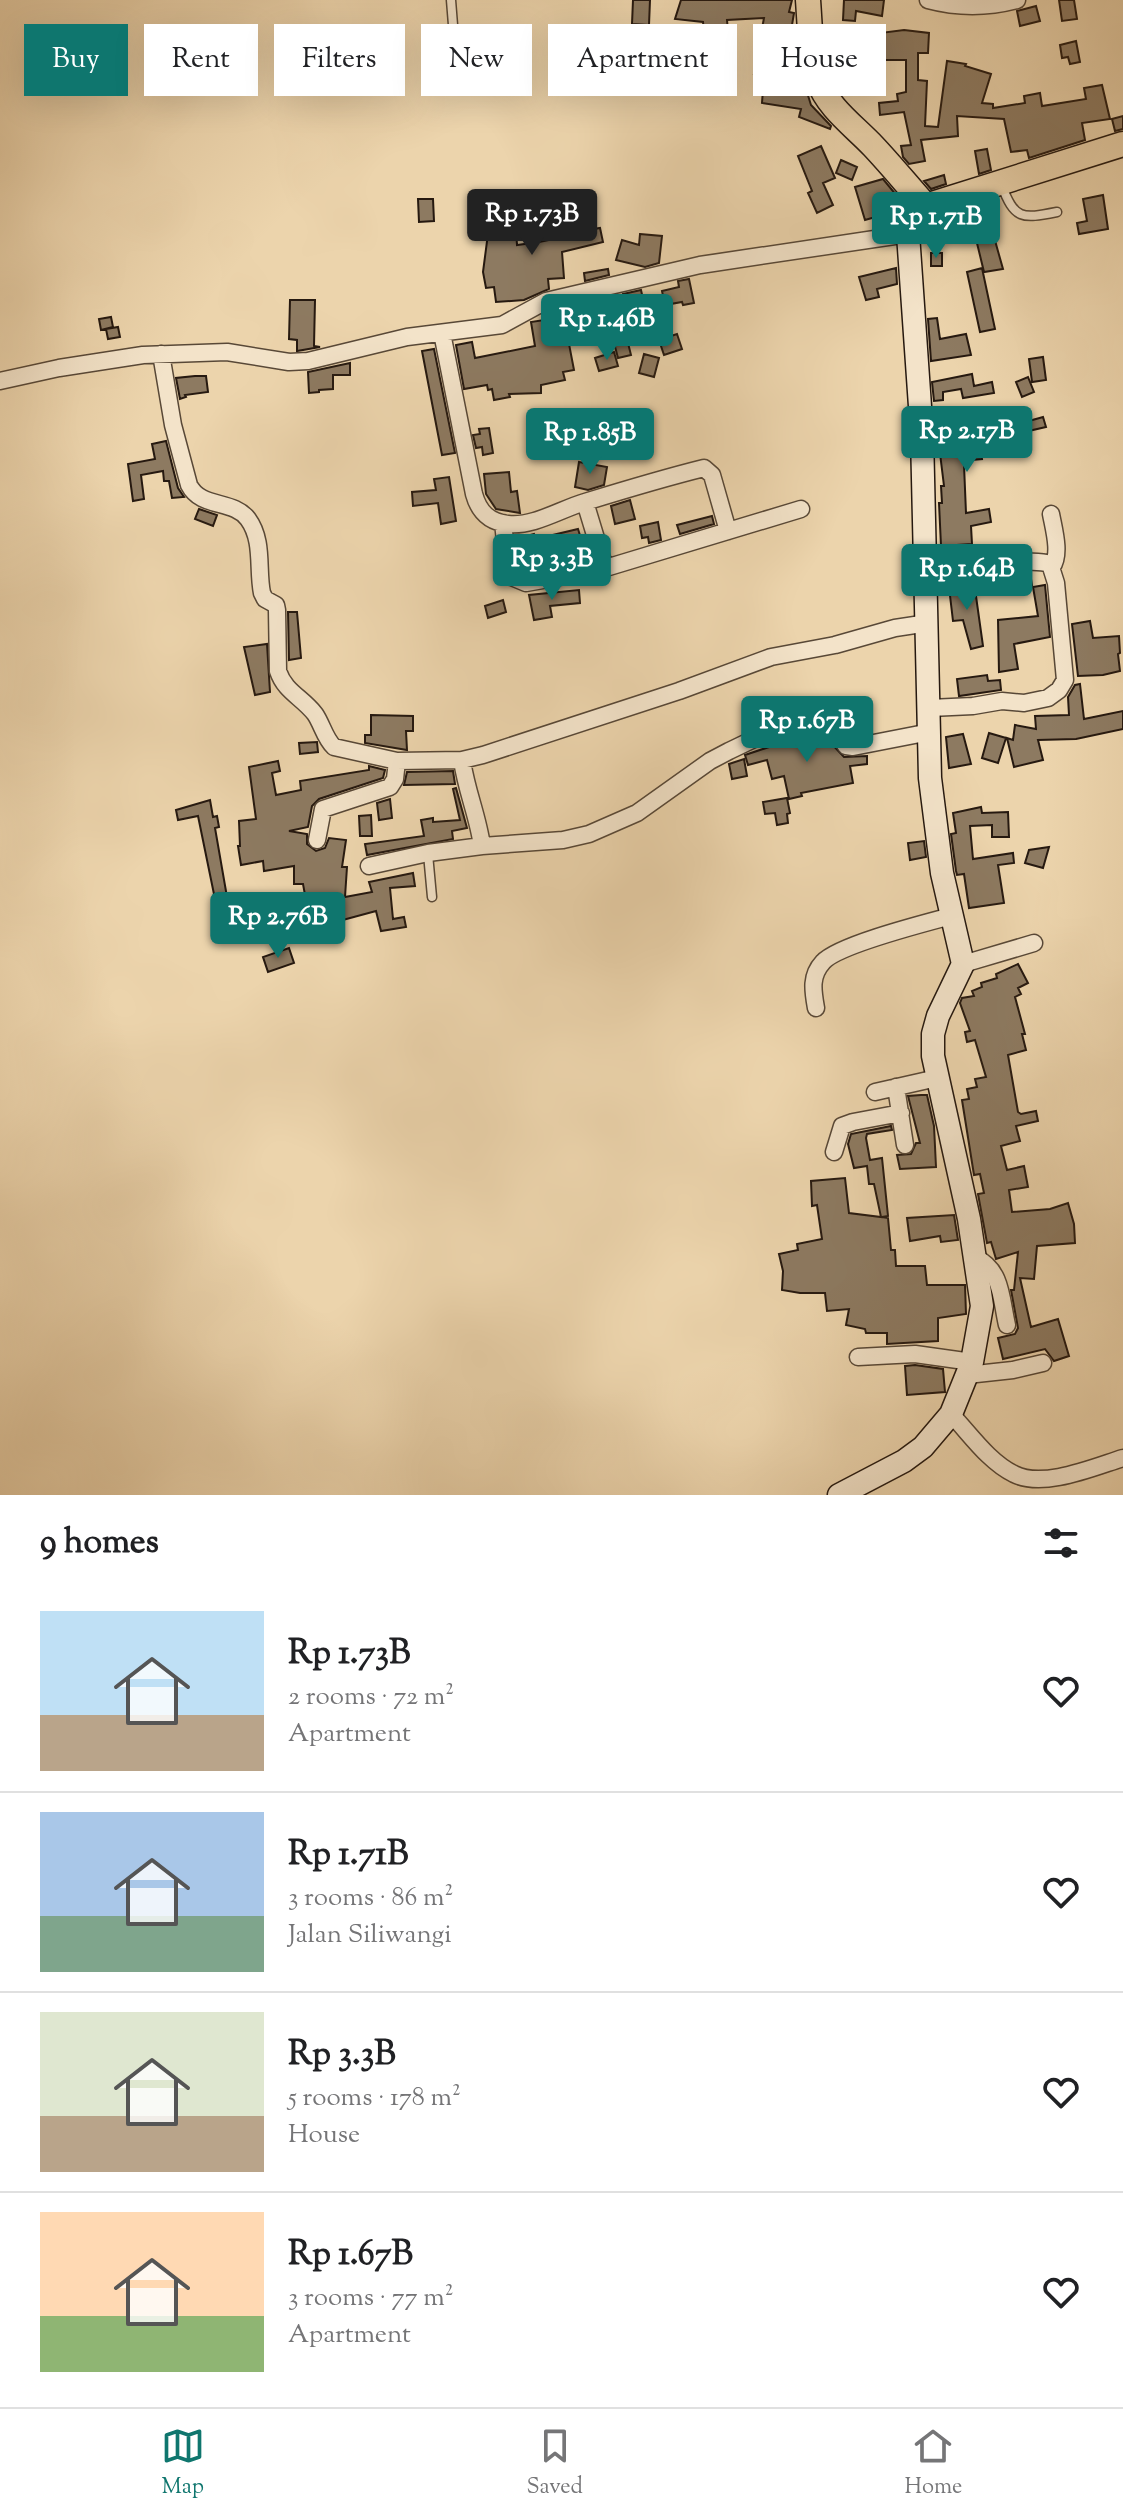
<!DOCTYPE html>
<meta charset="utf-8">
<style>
body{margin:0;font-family:"Sorts Mill Goudy",serif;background:#f6f6f6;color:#202124;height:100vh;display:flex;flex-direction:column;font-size:30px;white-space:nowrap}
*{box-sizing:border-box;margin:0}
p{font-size:26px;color:#757577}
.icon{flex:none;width:44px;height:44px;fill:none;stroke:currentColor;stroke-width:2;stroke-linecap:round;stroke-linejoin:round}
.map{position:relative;height:1495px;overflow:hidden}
.drawer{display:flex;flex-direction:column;background:#fff;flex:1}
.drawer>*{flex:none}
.top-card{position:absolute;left:24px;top:24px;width:1076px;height:72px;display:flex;gap:16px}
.price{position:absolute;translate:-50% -68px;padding:0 18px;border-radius:8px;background:#0f766e;color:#fff;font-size:26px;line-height:52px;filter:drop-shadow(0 2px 4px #0008)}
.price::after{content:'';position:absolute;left:50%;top:48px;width:24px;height:18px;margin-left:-12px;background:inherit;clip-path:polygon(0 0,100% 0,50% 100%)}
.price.on{background:#222;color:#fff}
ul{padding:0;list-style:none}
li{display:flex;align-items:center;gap:24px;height:200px;padding:0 40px}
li+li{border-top:2px solid #e0e0e0}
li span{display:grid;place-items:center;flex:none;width:224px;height:160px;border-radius:0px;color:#555}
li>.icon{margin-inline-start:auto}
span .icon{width:96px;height:96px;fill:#fffc;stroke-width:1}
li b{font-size:34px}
h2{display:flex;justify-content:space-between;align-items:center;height:96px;padding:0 40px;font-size:34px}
.tag{padding:0 28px;border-radius:0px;background:#fff;box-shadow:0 8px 32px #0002;font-size:28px;line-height:72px}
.tag.on{background:#0f766e;color:#fff}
.dock{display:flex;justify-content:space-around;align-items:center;height:112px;border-top:2px solid #e0e0e0;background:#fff;font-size:22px;color:#757577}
.dock a{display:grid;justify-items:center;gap:4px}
.dock .on{color:#0f766e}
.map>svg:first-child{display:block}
</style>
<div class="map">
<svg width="1123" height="1495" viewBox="0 0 1123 1495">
<rect width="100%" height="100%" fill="#ecd4ac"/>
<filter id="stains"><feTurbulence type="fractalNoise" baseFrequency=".0025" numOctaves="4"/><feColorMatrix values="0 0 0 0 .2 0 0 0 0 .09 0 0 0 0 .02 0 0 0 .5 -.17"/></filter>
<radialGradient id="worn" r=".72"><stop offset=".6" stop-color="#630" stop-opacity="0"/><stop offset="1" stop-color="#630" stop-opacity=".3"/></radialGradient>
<path fill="#8d7a61" stroke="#261910" stroke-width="2" d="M633,0H650L649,25L632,24Z
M681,0H792L789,12L794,13L791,31L793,32L788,61L799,64L796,88L806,89L811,105L831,126L830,129L799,117L801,109L762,103L764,76L754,74L764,39H760L764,18L727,20L729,42L705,43L703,22L675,19Z
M844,0H884L882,16L856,11L855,21L843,20Z
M1059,0H1074L1077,19L1062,21Z
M1036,6L1040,21L1020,26L1017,11Z
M904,30L929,33L928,53H918V80L927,81L925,126L938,127L947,61L966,64L965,66L991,74L982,103L993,104V108L1025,103L1024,96L1040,93L1042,106L1086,99L1084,88L1102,85L1110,119L1082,123L1085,140L1029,158L1027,150L1011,152L1004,119L957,116L958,136L921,140L925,161L909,164L903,157L901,146L911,145L904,112L880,115L879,103L898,101L897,94L906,92V60H876L875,82H855V77L833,78L826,41L860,44L881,43L880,33Z
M1076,41L1080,62L1070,64L1068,57L1062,58L1060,45Z
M1123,116V129L1115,131L1112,119Z
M821,146L835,178L823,183L833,205L817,213L808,193L812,191L798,156Z
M987,149L991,170L979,174L975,151Z
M841,160L857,167L852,180L836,173Z
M944,175L946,184L931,189L924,181Z
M883,179L902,202L904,209L901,213L887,216L886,214L865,220L855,187Z
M1103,195L1108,229L1079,234L1077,223L1087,221L1083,199Z
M418,199H433L434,221L419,222Z
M558,213V216L580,214L581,231L600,228L603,242L562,252L564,278L548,279L549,289L524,300L496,302L494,287L486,288L483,272L489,226L516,229L517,245L539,242L549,240L546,215Z
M976,222V224L987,222L990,238L994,237L1003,269L984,272L976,239L962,241L958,225Z
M640,234L662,236L659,263L645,267L616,260L622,240L639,245Z
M931,253H942V266H931Z
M896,268L897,284L877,289L879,297L866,300L859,277Z
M982,268L995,329L980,332L967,272Z
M608,269L609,275L585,281L584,273Z
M689,279L694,303L683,305L682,302L665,305L662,291L679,287L678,281Z
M641,290L647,317L629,320L623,294Z
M290,300H315L314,346L320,347L297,351V340L289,339Z
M583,304L586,313L599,309L602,320L570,327L572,343L569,344L574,370L563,372L565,380L541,385V393L509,394L510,397L494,400L492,389L488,390L487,385L464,389L456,345L472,342L475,358L535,346L531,322L551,319L550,311Z
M111,317L113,327L101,330L99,319Z
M937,318L940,339L966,334L971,355L931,361L928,319Z
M118,327L120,337L108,339L106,329Z
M677,334L682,349L664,355L659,340Z
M626,335L631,355L618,358L613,339Z
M434,349L455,453L442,455L422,351Z
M614,352L618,366L599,371L595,358Z
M644,354L659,358L654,377L639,373Z
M1043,357L1046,380L1032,382L1029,359Z
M350,363V375H333V389L319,390V392L309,393L308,372Z
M972,374L974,386L992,382L994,393L963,398L961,389L943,392V400L934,401L932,382Z
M195,376H206L208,392L185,395L186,397L180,399L176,378Z
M1028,377L1034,392L1022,397L1016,382Z
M958,415L959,433L985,430L983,423L1009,417L1011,426L1043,417L1046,427L985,441V445H980L982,459L971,460L964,465L966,513L989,509L991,522L971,526L972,544L941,546L939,503H942L941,486H944L939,445L944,444L942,417Z
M489,428L493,453L483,455L482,447L476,448L473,435L480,434L479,429Z
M166,441L178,488L184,497L172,498L169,481H164L163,471L141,475L144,499L133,501L128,464L155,459L152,444Z
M579,462L607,467L604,485L588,490L575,487Z
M509,472L511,492L517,491L520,513L496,509L486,494L484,474Z
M449,477L456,521L441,524L438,503L413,506L412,492L436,490L434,479Z
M630,500L635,519L615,524L611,506Z
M199,509L217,515L213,526L195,519Z
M712,516L714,524L680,534L677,525Z
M658,522L661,540L649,543L648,537L642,538L640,526Z
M578,529L588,561L571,564L569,555L551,559L552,567L534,570L532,557L518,558L517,545L525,544L523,537L534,534L535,537L540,538Z
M1030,573L1032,585L1014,587V582L997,587L994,577Z
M974,582L983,646L971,649L963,620L953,621L949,587Z
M1045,585L1050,637L1014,644L1018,669L999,672L998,620L1038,616L1033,587Z
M579,590L580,603L550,606L552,617L534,620L529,595Z
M503,600L506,612L488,618L485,606Z
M288,612H297L301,658L289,660Z
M1090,621L1093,638L1119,636L1120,653L1118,654L1120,671L1103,675L1078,676L1072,624Z
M267,644L270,692L255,695L244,647Z
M987,675L988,681L1000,680L1001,690L959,696L957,679Z
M1080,684L1084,719L1123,711V729L1076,739L1038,740L1043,760L1014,767L1007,738L1013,740L1015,725L1036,729L1035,716L1069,715L1068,697L1075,685Z
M371,715L413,716V731H406L407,750L365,743V735H371Z
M989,733L1006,738L998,763L982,758Z
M963,734L971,764L949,768L946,737Z
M805,735L820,736L830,742L844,757L867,756V764L850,766L853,783L801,793L802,796L789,799L784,776L772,779L767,760L748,765L745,755Z
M317,742L318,752L300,754L299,743Z
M744,759L747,776L732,779L729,764Z
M278,761L280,771L272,773L276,795L301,790L300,781L369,770V766L385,770L383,778L319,799L312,806L308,827L289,831L307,834V844L316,851L325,848L329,838L346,840L342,867H347L345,897L372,892L369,882L413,873L415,886L390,888L393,919L404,917L406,927L381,931L376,911L302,931L303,936L286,938L285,912L308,911L303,884H294V866L264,871L263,861L241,865L238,846H240L239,821L256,819L249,767Z
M453,771L455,784L404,785L407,772Z
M456,788L467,828L452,831L453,839L367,855L365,844L424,836L421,820L433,818V822L460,820L453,789Z
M787,798L790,813L787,814L788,823L777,825L775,813L765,814L763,802Z
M390,799L392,818L379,820L377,803Z
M210,800L213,817L217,816L219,827L215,828L227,897L215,899L198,816L178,820L176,810Z
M981,807L982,813L1008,812L1009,837H992V825L970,826L973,859L1013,853L1014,863L998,865L1004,903L969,908L964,874L957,875L956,871L951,834L956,833L953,813Z
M371,815L372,836H360L359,816Z
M924,841L926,857L910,860L908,843Z
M1049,847L1043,868L1025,863L1029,850Z
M289,948L294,963L268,972L263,957Z
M1018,964L1028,983L1018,988L1021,994L1015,997L1025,1034H1022L1026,1050L1008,1055L1018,1112L1021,1114L1036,1111L1038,1121L1016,1126L1020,1141L1001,1146L1007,1170L1024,1166L1028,1187L1009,1190L1012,1212L1050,1209L1068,1203L1074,1224L1075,1243L1037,1246L1034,1279L1020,1278L1031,1327L1058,1319L1069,1356L1054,1361L1045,1349L1003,1359L998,1338L1015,1334L1018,1328L1011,1290H1014L1018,1252L996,1259L991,1242L987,1243L978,1194L984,1193L980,1174L974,1175L962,1100L969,1099L967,1089L977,1087L975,1079L986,1077L975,1040L967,1042L965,1032L970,1031L960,1003L962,998L974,996L972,991L982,987L981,983L997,978L996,974Z
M921,1095H927L934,1126L936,1167L900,1169L897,1155L911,1154L916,1143H920L908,1096Z
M891,1126L892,1130L867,1134L866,1138L870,1160L882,1158L888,1216L882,1217L888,1218L891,1250H895L896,1266H925L927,1285H965L966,1314L938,1318V1341L887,1344V1333H866L865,1329L846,1325L849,1309L827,1311L825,1293H800L782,1290L783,1271L779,1254L798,1250L797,1244L822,1239L817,1205L812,1206L811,1181L845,1178L849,1213L881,1217L874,1184H869L867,1166L854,1168L848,1144L851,1134Z
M954,1215L958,1240L941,1242L940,1236L910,1241L907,1218Z
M915,1365L943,1369L945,1392L907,1395L905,1366Z"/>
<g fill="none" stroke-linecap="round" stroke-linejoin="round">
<defs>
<path id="lane" d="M451,0L453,25
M1001,184C1015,220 1021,219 1057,212
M428,854L432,897"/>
<path id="street" d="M928,0C958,8 987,8 1017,0
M442,333L474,494C479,512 489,522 508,524C533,527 561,509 585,502C624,490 664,478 704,468L712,475L728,531
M161,354L173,425L189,485C201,509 233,499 248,519C264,541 257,569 262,593L265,599L276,605L277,610L278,671C285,692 302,697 315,714C322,724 325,739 334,747L397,761L462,760L483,755L679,691L771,657L835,645L895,628L928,623
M0,381L59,368L143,355L227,352L289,362L308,361L407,337L502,325L546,301L700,265L908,234
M585,502L605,568
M1051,514C1054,530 1061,554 1052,567
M503,523L509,576L526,583L599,570L801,509
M925,582C955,575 1024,555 1050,564L1056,583L1065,680L1059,690L1048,698L1024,703L1002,701L973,706L930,708
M462,760C466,790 478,816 482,846L563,840L589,834L637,813L710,761L729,751L754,739L804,724L823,725L838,734L846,746L853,747L930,732
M317,840L323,809L390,787L395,779L397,761
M369,866L428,853L482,846
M963,964L1034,943
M816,1008C813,991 810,976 823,962C838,945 925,923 951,916
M896,1087L905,1145
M875,1092L937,1078
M834,1152L842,1126L853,1122L901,1113
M976,1258C1002,1270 1001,1299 1007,1325
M858,1357L915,1354L972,1362
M967,1375L1013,1370L1043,1363
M951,1414C970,1434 989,1462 1014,1474C1043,1489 1094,1467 1123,1458"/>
<path id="secondary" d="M839,1495L904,1461L923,1447L951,1414L972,1362L982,1306L969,1219L933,1056V1034L938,1016L963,964L942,873L930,778L922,435L908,234L914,218L926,206"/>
<path id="primary" d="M808,0C810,26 810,55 818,80C828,108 853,125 873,146C891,165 908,186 926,206L1123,144"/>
</defs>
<use href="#lane" stroke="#584837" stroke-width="11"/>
<use href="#street" stroke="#584837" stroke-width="19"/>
<use href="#secondary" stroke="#261910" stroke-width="25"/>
<use href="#primary" stroke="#261910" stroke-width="27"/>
<use href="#lane" stroke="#f3e3c9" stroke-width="8"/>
<use href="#street" stroke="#f3e3c9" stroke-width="16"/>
<use href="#secondary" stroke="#f3e3c9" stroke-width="22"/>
<use href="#primary" stroke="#ecd4ac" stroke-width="24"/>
</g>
<rect width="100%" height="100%" filter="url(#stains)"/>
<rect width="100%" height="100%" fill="url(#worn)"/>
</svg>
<b class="price on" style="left:532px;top:257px">Rp 1.73B</b>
<b class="price" style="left:936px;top:260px">Rp 1.71B</b>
<b class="price" style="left:607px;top:362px">Rp 1.46B</b>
<b class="price" style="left:967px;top:474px">Rp 2.17B</b>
<b class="price" style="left:590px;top:476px">Rp 1.85B</b>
<b class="price" style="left:552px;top:602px">Rp 3.3B</b>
<b class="price" style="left:967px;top:612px">Rp 1.64B</b>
<b class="price" style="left:807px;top:764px">Rp 1.67B</b>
<b class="price" style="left:278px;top:960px">Rp 2.76B</b>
<div class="top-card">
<a class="tag on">Buy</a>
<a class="tag">Rent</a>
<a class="tag">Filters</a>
<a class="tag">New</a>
<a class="tag">Apartment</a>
<a class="tag">House</a>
</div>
</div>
<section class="drawer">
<h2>9 homes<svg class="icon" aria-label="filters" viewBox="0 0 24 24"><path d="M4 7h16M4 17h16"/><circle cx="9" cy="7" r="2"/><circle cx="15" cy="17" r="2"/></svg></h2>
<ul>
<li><span style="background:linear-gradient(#bfe0f5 65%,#b9a48a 0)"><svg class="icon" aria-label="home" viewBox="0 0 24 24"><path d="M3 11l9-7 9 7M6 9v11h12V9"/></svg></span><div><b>Rp 1.73B</b><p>2 rooms · 72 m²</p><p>Apartment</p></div><svg class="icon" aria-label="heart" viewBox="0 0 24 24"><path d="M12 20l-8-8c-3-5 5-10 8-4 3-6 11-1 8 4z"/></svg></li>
<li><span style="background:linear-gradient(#a9c7e8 65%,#7fa58c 0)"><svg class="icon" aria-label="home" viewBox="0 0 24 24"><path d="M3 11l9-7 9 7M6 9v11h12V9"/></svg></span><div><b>Rp 1.71B</b><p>3 rooms · 86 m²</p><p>Jalan Siliwangi</p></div><svg class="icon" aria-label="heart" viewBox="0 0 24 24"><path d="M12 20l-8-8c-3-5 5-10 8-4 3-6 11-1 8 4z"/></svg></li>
<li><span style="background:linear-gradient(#dfe7d0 65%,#b9a48a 0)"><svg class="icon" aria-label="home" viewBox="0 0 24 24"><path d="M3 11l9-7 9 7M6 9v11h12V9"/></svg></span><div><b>Rp 3.3B</b><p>5 rooms · 178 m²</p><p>House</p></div><svg class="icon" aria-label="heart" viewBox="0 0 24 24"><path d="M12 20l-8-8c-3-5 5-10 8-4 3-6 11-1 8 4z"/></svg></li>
<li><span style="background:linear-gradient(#ffd9b3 65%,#8fb573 0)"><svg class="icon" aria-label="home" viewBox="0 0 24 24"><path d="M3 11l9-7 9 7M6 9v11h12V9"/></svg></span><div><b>Rp 1.67B</b><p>3 rooms · 77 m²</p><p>Apartment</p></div><svg class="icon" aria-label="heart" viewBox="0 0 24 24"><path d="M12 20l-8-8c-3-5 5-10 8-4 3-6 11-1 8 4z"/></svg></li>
</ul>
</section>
<nav class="dock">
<a class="on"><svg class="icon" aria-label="map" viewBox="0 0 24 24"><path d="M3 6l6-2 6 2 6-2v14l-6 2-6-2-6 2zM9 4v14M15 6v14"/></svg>Map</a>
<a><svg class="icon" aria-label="saved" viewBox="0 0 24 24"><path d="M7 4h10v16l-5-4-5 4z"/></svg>Saved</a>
<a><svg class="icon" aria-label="home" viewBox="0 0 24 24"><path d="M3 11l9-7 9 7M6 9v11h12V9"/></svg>Home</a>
</nav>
